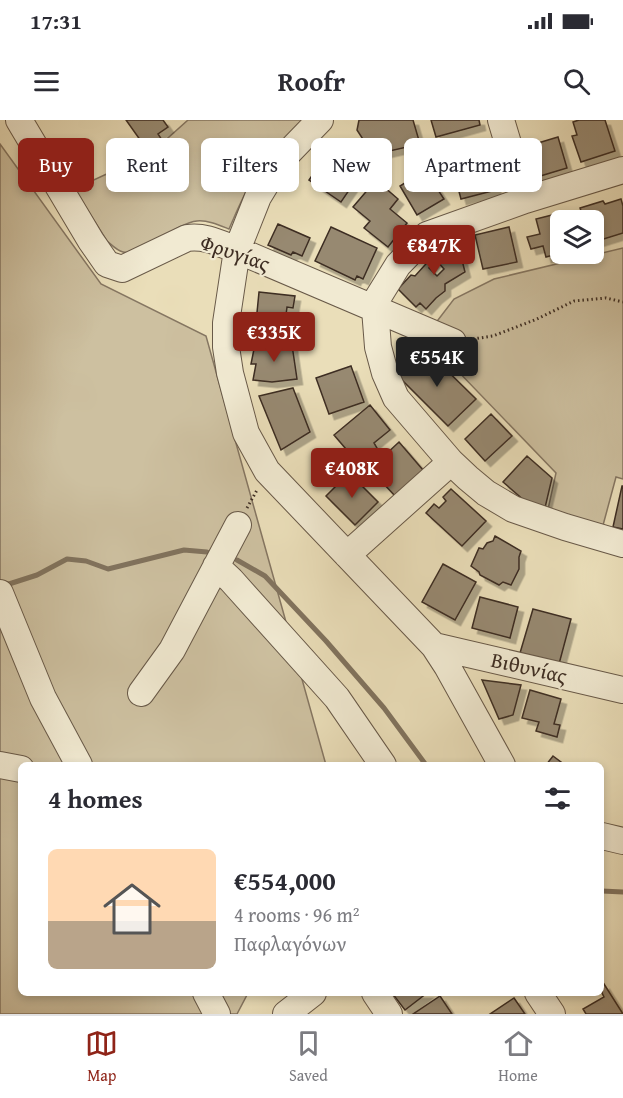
<!DOCTYPE html>
<meta charset="utf-8">
<style>
body{margin:0;font-family:"Gentium Book Plus",serif;background:#f7f7f7;color:#2b2b33;height:100vh;display:flex;flex-direction:column;font-size:22px;white-space:nowrap}
*{box-sizing:border-box;margin:0}
p{font-size:20px;color:#7c7c81}
.icon{flex:none;width:33px;height:33px;fill:none;stroke:currentColor;stroke-width:2;stroke-linecap:round;stroke-linejoin:round}
.map{position:relative;flex:1;overflow:hidden}
.side{position:absolute;left:18px;top:642px;width:586px;height:234px;display:flex;flex-direction:column;background:#fff;border-radius:9px;box-shadow:0 3px 9px #0003}
.side>*{flex:none}
.guide{position:absolute;left:18px;top:18px;width:588px;height:54px;display:flex;gap:12px}
.fabs{position:absolute;left:550px;top:90px;display:grid;gap:12px}
.fabs a{display:grid;place-items:center;width:54px;height:54px;border-radius:9px;background:#fff;box-shadow:0 3px 9px #0003;font-size:30px}
.price{position:absolute;translate:-50% -51px;padding:0 14px;border-radius:6px;background:#8f2418;color:#fff;font-size:20px;line-height:39px;filter:drop-shadow(0 2px 3px #0008)}
.price::after{content:'';position:absolute;left:50%;top:36px;width:18px;height:14px;margin-left:-9px;background:inherit;clip-path:polygon(0 0,100% 0,50% 100%)}
.price.on{background:#222;color:#fff}
ul{padding:0;list-style:none}
li{display:flex;align-items:center;gap:18px;height:150px;padding:0 30px}
li+li{border-top:2px solid #e1e1e2}
li span{display:grid;place-items:center;flex:none;width:168px;height:120px;border-radius:9px;color:#555}
li>.icon{margin-inline-start:auto}
span .icon{width:72px;height:72px;fill:#fffc;stroke-width:1}
li b{font-size:26px}
h2{display:flex;justify-content:space-between;align-items:center;height:72px;padding:0 30px;font-size:26px}
.chip{padding:0 21px;border-radius:9px;background:#fff;box-shadow:0 3px 9px #0003;font-size:21px;line-height:54px}
.chip.on{background:#8f2418;color:#fff}
.status{display:flex;justify-content:space-between;align-items:center;height:42px;padding:0 30px;background:#fff;direction:ltr}
.status svg{height:16px;fill:currentColor}
header{display:flex;justify-content:space-between;align-items:center;height:78px;padding:0 30px;background:#fff;font-size:27px;font-weight:600}
.tab-bar{display:flex;justify-content:space-around;align-items:center;height:84px;border-top:2px solid #e1e1e2;background:#fff;font-size:16px;color:#7c7c81}
.tab-bar a{display:grid;justify-items:center;gap:3px}
.tab-bar .on{color:#8f2418}
.map>svg:first-child{display:block}
</style>
<div class="status"><b>17:31</b><svg viewBox="0 0 49 12"><path d="M0 12V9h3v3zM5 12V6h3v6zM10 12V3h3v9zM15 12V0h3v12zM26 1h20v11H26zM47 4h2v5h-2z"/></svg></div>
<header><svg class="icon" aria-label="menu" viewBox="0 0 24 24"><path d="M4 6h16M4 12h16M4 18h16"/></svg>Roofr<svg class="icon" aria-label="search" viewBox="0 0 24 24"><circle cx="10" cy="10" r="6"/><path d="M15 15l6 6"/></svg></header>
<div class="map">
<svg width="623" height="894" viewBox="0 0 623 894">
<defs>
<filter id="shadow"><feDropShadow dx="5.5" dy="5.5" stdDeviation="0" flood-color="#0004"/></filter>
</defs>
<rect width="100%" height="100%" fill="#eadeb9"/>
<filter id="stains"><feTurbulence type="fractalNoise" baseFrequency=".00333" numOctaves="4"/><feColorMatrix values="0 0 0 0 .2 0 0 0 0 .09 0 0 0 0 .02 0 0 0 .5 -.17"/></filter>
<radialGradient id="worn" r=".72"><stop offset=".6" stop-color="#630" stop-opacity="0"/><stop offset="1" stop-color="#630" stop-opacity=".3"/></radialGradient>
<path fill="#cdc0a0" stroke="#857662" stroke-width="1.5" d="M188,0H303C286,17 270,34 256,54C245,71 237,91 229,109C219,105 208,100 197,101C175,103 141,137 123,132C116,130 112,125 107,121L74,69L150,34Z
M0,24L101,164L206,216L326,645H21V873H248L237,894H0Z
M623,128V359L616,357L602,409L547,394L556,353L425,217L454,179L494,159Z"/>
<g fill="none" stroke-linecap="round" stroke-linejoin="round">
<path stroke="#81735e" stroke-width="5" d="M237,440L265,456L326,521L384,588L426,645
M2,463L9,464L37,455L67,439L86,441L108,449L184,430L207,432
M602,771L623,772"/>
</g>
<path fill="#978971" stroke="#3d2d23" stroke-width="1.5" fill-rule="evenodd" filter="url(#shadow)" d="M126,0H163L168,7L158,14L162,20L154,25L150,20L143,24Z
M359,0H413L420,24L381,33L366,24L357,10Z
M431,0H479L480,5L436,17Z
M579,0H605L615,31L581,42L572,16L577,15L573,2Z
M558,17L567,48L537,57L528,26Z
M474,19L476,25L484,23L496,70L461,79L447,26Z
M322,41L354,63L341,82L309,60Z
M425,50L444,79L417,95L400,66Z
M376,60L398,79L390,89L407,103L388,127L364,108L370,101L353,87Z
M621,79L623,86V113L594,122V100H584L580,88L603,81L605,84Z
M568,91L571,100H561V133L546,137L543,126L531,129L527,117L540,114L536,99Z
M278,104L310,118L302,136L293,132L291,135L268,125Z
M331,107L377,128L363,159L357,156L355,160L315,141Z
M509,107L517,142L483,149L475,115Z
M456,116L465,152L445,164V171L436,178L426,189L420,183L416,187L398,169L411,155L415,156L434,135ZM436,140L444,149L437,156L429,148Z
M259,172L295,176L293,188L287,187L285,203H289L287,217L255,213Z
M255,224L292,225L297,259L272,262L253,260L256,244H251Z
M426,230L476,279L448,306L399,257Z
M351,246L364,282L329,294L316,258Z
M293,268L310,312L281,330L259,276Z
M370,285L390,310L374,323L377,328L358,343L334,315Z
M491,294L512,316L485,341L465,319Z
M399,322L423,350L395,376L370,349Z
M527,336L552,358L544,392L533,388L503,362Z
M349,353L378,382L355,405L326,376Z
M622,366H623V409L613,407Z
M451,369L486,401L462,426L426,393L434,384L439,388L446,381L443,377Z
M495,416L521,431L519,437V449L511,465L503,462L499,465L480,455L479,452L471,446L479,428L483,429L487,423L493,421Z
M443,444L476,462L455,500L422,482Z
M480,477L518,487L510,518L472,508Z
M533,489L571,499L559,544L520,533Z
M482,560L521,565L513,595L499,599Z
M530,570L561,579L554,604L560,605L557,617L536,611L539,602L522,598Z
M553,636L565,645H546Z
M604,864L623,894H586L583,889L604,877L602,873V866Z
M392,873H427L405,890Z
M440,876L452,894H413Z
M514,878L525,894H490Z"/>
<g fill="none" stroke-linecap="round" stroke-linejoin="round">
<defs>
<path id="minor" d="M19,0L91,121L107,144L122,149L187,118C205,115 221,124 237,130L453,222
M320,0L289,32L272,54L258,77L237,130L226,203V227L230,253L246,313L267,351L434,526L447,546L502,645
M501,0L525,80
M623,50L525,80L427,115L398,145L377,179L375,189L378,227L385,253L396,278L451,342L468,358L486,373L513,389L565,407L623,424
M347,435L451,342
M216,446L231,460L337,578L383,645
M0,473L43,578L79,645
M434,526L623,570
M141,573L172,530L238,405
M0,645L21,649
M602,716L623,721
M206,873L217,894
M375,873L389,894
M538,873L552,894
M286,894L313,873"/>
</defs>
<use href="#minor" stroke="#685948" stroke-width="28"/>
<path stroke="#3d2d23" stroke-width="3" stroke-dasharray="1.5 3" stroke-linecap="butt" d="M473,219L493,216L537,199L574,181L606,178L623,182
M247,388L257,370"/>
<use href="#minor" stroke="#f1ead2" stroke-width="26"/>
</g>
<g text-anchor="middle" stroke-width="4.5" stroke-linejoin="round" paint-order="stroke">
<g font-size="21" fill="#3d2d23" stroke="#f1ead2">
<text transform="translate(235 133) rotate(19)" y="7">Φρυγίας</text>
<text transform="translate(529 548) rotate(13)" y="7">Βιθυνίας</text>
</g>
</g>
<rect width="100%" height="100%" filter="url(#stains)"/>
<rect width="100%" height="100%" fill="url(#worn)"/>
</svg>
<div class="fabs">
<a><svg class="icon" aria-label="layers" viewBox="0 0 24 24"><path d="M12 4l9 5-9 5-9-5zM3 14l9 5 9-5"/></svg></a>
</div>
<b class="price" style="left:434px;top:156px">€847K</b>
<b class="price" style="left:274px;top:243px">€335K</b>
<b class="price on" style="left:437px;top:268px">€554K</b>
<b class="price" style="left:352px;top:379px">€408K</b>
<div class="guide">
<a class="chip on">Buy</a>
<a class="chip">Rent</a>
<a class="chip">Filters</a>
<a class="chip">New</a>
<a class="chip">Apartment</a>
</div>
<section class="side">
<h2>4 homes<svg class="icon" aria-label="filters" viewBox="0 0 24 24"><path d="M4 7h16M4 17h16"/><circle cx="9" cy="7" r="2"/><circle cx="15" cy="17" r="2"/></svg></h2>
<ul>
<li><span style="background:linear-gradient(#ffd9b3 60%,#b9a48a 0)"><svg class="icon" aria-label="home" viewBox="0 0 24 24"><path d="M3 11l9-7 9 7M6 9v11h12V9"/></svg></span><div><b>€554,000</b><p>4 rooms · 96 m²</p><p>Παφλαγόνων</p></div></li>
</ul>
</section>
</div>
<nav class="tab-bar">
<a class="on"><svg class="icon" aria-label="map" viewBox="0 0 24 24"><path d="M3 6l6-2 6 2 6-2v14l-6 2-6-2-6 2zM9 4v14M15 6v14"/></svg>Map</a>
<a><svg class="icon" aria-label="saved" viewBox="0 0 24 24"><path d="M7 4h10v16l-5-4-5 4z"/></svg>Saved</a>
<a><svg class="icon" aria-label="home" viewBox="0 0 24 24"><path d="M3 11l9-7 9 7M6 9v11h12V9"/></svg>Home</a>
</nav>
